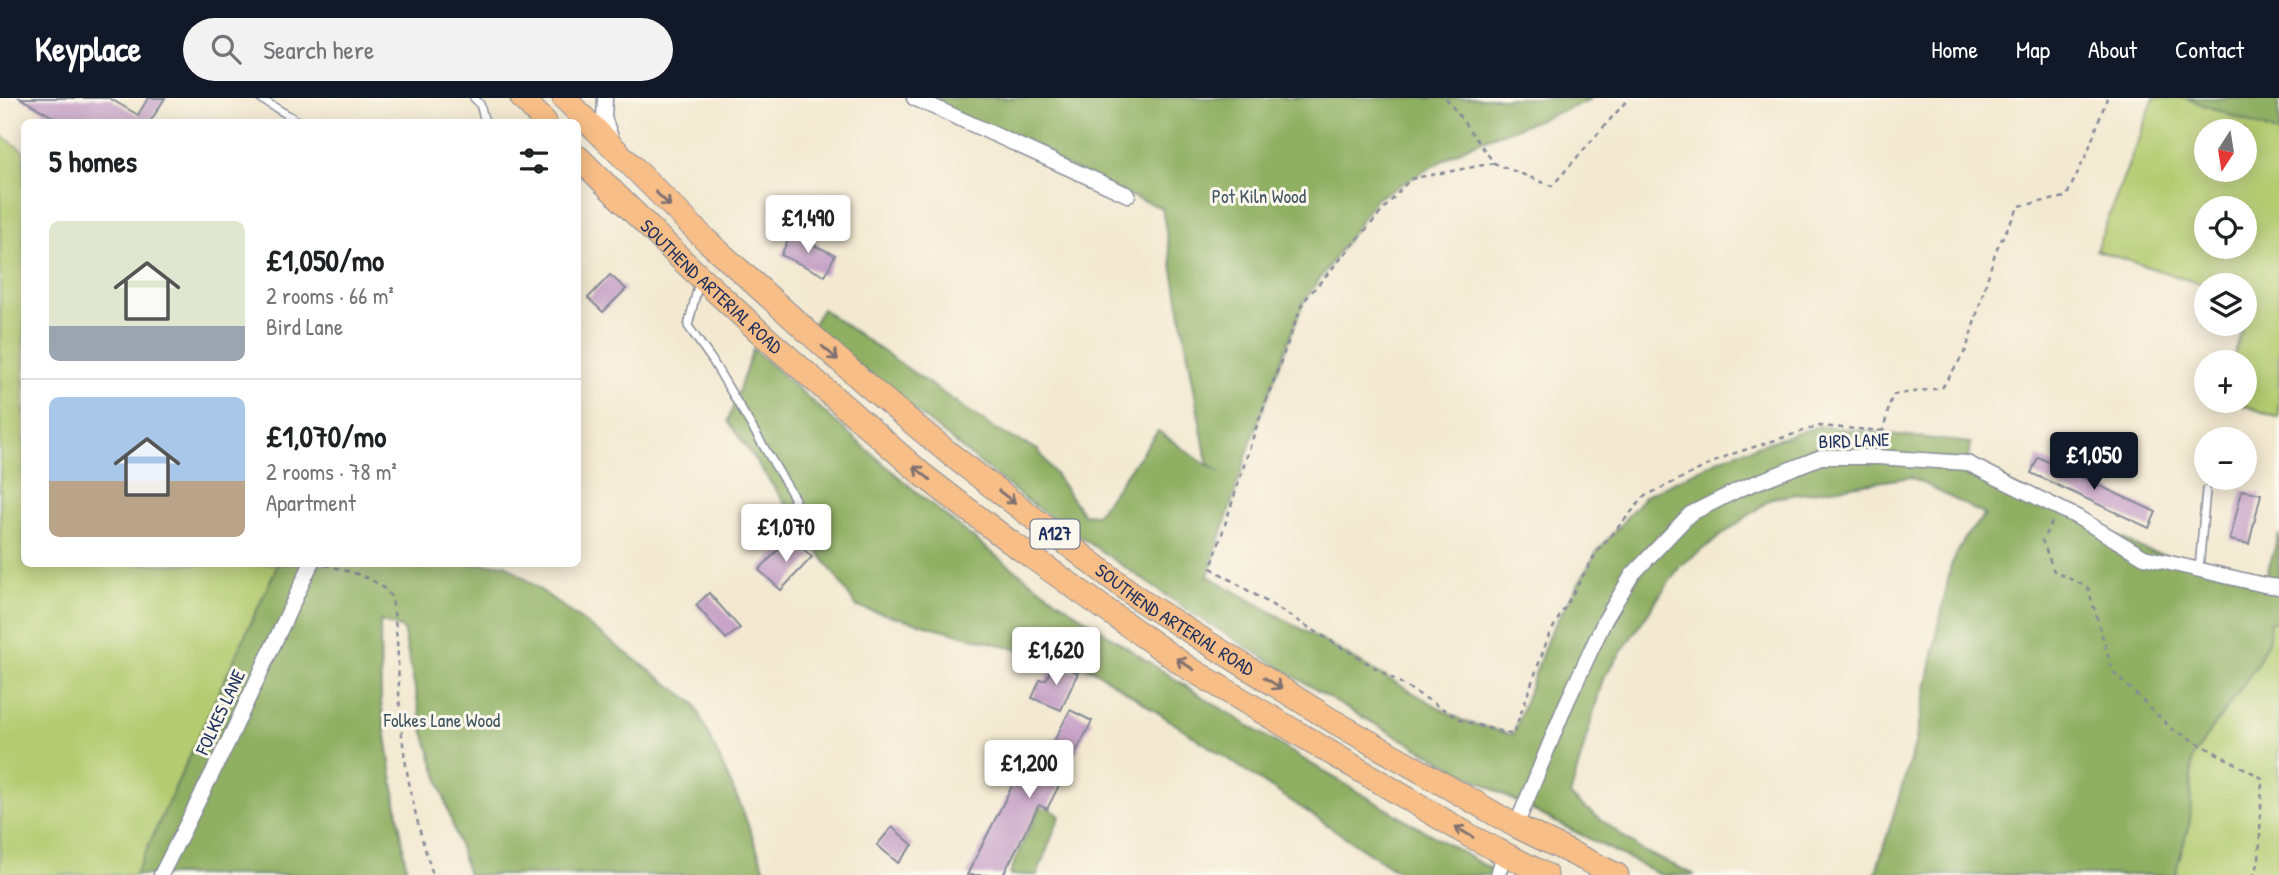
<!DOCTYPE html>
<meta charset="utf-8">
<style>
body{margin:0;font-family:"Patrick Hand",sans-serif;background:#f2f2f2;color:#202124;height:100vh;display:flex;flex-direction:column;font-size:26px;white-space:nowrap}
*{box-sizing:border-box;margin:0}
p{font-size:23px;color:#757577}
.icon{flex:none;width:38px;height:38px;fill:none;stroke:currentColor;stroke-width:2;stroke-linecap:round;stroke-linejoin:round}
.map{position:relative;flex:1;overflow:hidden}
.panel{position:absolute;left:21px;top:21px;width:560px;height:448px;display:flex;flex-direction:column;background:#fff;border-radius:10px;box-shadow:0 4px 18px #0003}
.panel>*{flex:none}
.needle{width:46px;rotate:192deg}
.tools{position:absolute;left:2194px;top:21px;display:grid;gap:14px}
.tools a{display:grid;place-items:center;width:63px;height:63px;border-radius:50%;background:#fff;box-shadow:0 4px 18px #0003;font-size:35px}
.price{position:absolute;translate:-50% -60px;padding:0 16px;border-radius:7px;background:#fff;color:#222;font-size:23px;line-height:46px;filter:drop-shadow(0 2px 4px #0008)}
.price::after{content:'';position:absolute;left:50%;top:42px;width:21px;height:16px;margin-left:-10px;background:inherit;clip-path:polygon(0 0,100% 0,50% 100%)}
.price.active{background:#111827;color:#fff}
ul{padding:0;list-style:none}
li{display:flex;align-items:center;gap:21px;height:175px;padding:0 28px}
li+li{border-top:2px solid #e0e0e0}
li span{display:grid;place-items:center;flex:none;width:196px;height:140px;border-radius:10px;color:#555}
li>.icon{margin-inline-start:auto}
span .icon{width:84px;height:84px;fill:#fffc;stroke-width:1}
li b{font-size:30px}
h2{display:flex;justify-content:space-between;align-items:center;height:84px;padding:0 28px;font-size:30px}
header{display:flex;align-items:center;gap:42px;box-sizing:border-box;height:98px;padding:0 35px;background:#111827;color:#fff}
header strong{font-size:33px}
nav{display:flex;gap:38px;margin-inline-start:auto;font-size:24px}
.search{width:490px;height:63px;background:#f2f2f2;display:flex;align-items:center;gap:18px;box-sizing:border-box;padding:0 24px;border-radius:38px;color:#757577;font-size:26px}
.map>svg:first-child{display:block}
</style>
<header>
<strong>Keyplace</strong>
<div class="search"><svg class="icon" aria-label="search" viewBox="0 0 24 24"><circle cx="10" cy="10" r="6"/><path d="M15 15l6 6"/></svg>Search here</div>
<nav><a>Home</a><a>Map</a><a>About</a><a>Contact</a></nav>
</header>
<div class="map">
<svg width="2279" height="777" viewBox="0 0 2279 777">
<rect width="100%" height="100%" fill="#fbf7ec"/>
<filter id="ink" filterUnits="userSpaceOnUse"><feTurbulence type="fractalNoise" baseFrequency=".0143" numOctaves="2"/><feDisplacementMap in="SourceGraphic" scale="14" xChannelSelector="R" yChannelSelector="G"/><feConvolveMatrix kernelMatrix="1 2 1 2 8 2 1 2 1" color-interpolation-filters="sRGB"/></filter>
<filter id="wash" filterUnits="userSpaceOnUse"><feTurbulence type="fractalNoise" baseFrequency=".00686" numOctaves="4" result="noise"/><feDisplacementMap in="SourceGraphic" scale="28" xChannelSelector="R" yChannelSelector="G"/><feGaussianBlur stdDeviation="1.57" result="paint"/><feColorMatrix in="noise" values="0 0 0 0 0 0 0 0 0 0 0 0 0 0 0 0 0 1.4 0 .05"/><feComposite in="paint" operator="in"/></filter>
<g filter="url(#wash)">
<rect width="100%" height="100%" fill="#f3e9d1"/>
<path fill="#b4cb70" stroke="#687d67" stroke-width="2" fill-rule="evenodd" d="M2154,0H2186L2279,36V320L2232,303H2245V264H2232L2251,203L2245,201V187L2207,188L2096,152ZM2207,33H2245V72H2207ZM2207,110H2245V149H2207Z
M0,37L24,53V466H278L135,777H0Z
M2270,522L2279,523V777H2172L2190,723L2192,660L2256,568Z"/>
<path fill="#8faf62" stroke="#556f60" stroke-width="2" d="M923,0H1591L1589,3L1472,46L1376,101L1303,205L1254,335L1208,478L1463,623L1513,637L1549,537L1596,455L1645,398L1729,357L1819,328L1971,345L1967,365L2147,453L2266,479L2279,436V524H2270L2269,541L2256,568L2192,660L2190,723L2175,777H1875L1915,646L1951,467L1966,438L1985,417L1911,379L1772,400L1680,468L1603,581L1570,698L1641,752L1695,777H1661L1524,708L1344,609L1195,517L1026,402L811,229L822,211L996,332L1038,352L1083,416L1096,417L1158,333L1202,364L1220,374L1207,364L1162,110L1128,97Z
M2186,0H2279V36Z
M753,251C834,322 913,395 999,460C1159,578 1330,679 1501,777H1403L1092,571L857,509L728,323Z
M278,466H505L694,605L740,706L767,777H468L423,631L403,531L380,523L381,605L406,769L410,777H135Z
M1042,705L1060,718L1037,777H1010L1016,759Z"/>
<g id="blocks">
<path fill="#c8a4c8" d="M20,0H109L138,17L148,0H165L150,24H62Z
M791,136L835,157L825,178L781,157Z
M610,177L626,191L603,214L588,200Z
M2038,359L2156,414L2149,430L2031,375Z
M2242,392L2261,396L2249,446L2230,442Z
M790,439L812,459L781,492L759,472Z
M709,495L740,530L726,541L696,507Z
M1054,565L1078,575L1061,612L1032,600L1040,582H1046Z
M1070,612L1092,623L1047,711L1039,707L1003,777H967L1019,674L1034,682Z
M892,729L913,747L898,765L877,747Z"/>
</g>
</g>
<g filter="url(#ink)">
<use href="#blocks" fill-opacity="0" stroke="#878c98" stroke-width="2"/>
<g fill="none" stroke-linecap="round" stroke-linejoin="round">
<defs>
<path id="service" d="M259,0L300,24
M474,0L480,6L485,24
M699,184L688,228L712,262L795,401L781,424
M2199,471L2206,392"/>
<path id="minor" d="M605,0L604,20L612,42
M914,0L1128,97
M1516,728L1566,606L1605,522L1632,477L1690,416L1740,391L1821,359H1877L1967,365L2077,419L2144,459L2264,487L2279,489
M161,777L228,644L311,466
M1498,777L1504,756"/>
<g id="trunk">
<path d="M522,0L545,24"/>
<path id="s1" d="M564,0L705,141L867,287L950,356L1143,504L1328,620L1516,728L1617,777"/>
<path id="s2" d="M578,59L684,164L764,238L923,377L1009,443L1187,569L1472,739L1546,777"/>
</g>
</defs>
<use href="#service" stroke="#878c98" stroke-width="10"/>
<use href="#minor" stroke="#878c98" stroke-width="17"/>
<use href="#trunk" stroke="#878c98" stroke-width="25"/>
<path stroke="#878c98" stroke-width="2.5" stroke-dasharray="5 5" stroke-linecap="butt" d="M1446,0L1494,65L1552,88L1629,0
M1494,65L1410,81L1303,204L1257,327L1211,470L1463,623L1513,637L1549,537L1596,455L1645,398L1729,357L1819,328L1883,333
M1880,345L1892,297L1942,290L1966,252L1996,152L2019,108L2066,99L2088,53L2107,0
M2052,424L2042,442L2054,473L2088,490L2113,574L2172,631L2262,680L2259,764L2254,777
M325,467C344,472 381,480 391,499C393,503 393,510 394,515C399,548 398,582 400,616C404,671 416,725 433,777"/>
<use href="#service" stroke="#fff" stroke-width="7"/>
<use href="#minor" stroke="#fff" stroke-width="14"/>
<use href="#trunk" stroke="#f7be87" stroke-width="23"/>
</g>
<defs><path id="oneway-shaft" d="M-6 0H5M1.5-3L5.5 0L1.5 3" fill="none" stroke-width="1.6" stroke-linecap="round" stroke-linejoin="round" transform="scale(1.75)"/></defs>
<g stroke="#7e6f70">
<use href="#oneway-shaft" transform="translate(663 101) rotate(44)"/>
<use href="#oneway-shaft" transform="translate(830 255) rotate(41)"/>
<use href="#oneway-shaft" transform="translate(922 375) rotate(-141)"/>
<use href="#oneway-shaft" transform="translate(1007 399) rotate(37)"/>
<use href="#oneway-shaft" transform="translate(1185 566) rotate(-147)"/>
<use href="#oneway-shaft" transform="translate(1273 585) rotate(32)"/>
<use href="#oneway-shaft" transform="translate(1464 734) rotate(-149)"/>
</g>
</g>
<g text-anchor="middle" stroke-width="6" stroke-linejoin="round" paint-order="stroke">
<rect fill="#fbf7ec" stroke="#5e6b89" stroke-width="2" x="1030.5" y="421.5" width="49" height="29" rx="5"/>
<g font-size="18" font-weight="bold" fill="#1b2f5e">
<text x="1055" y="442">A127</text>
</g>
<g font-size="19" fill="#415662" stroke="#fbf7ec">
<text x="1259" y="105">Pot Kiln Wood</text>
<text x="442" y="629">Folkes Lane Wood</text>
</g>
<g font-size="19" fill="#1b2f5e" stroke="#fbf7ec">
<text dy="7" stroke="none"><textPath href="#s2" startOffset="186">SOUTHEND ARTERIAL ROAD</textPath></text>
<text transform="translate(1854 342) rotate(-2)" y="7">BIRD LANE</text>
<text dy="7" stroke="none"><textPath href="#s1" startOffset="805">SOUTHEND ARTERIAL ROAD</textPath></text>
<text transform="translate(220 614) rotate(-65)" y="7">FOLKES LANE</text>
</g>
</g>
</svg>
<div class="tools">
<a><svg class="needle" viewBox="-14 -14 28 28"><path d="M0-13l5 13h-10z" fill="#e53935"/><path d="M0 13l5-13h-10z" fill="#757577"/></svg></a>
<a><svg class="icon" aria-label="locate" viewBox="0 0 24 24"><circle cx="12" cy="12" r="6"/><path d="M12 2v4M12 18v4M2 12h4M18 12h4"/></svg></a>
<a><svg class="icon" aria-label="layers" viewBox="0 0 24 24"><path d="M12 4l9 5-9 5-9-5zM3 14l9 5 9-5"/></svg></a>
<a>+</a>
<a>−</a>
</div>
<b class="price" style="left:808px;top:157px">£1,490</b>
<b class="price active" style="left:2094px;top:394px">£1,050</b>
<b class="price" style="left:786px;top:466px">£1,070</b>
<b class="price" style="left:1056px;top:589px">£1,620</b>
<b class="price" style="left:1029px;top:702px">£1,200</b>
<section class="panel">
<h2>5 homes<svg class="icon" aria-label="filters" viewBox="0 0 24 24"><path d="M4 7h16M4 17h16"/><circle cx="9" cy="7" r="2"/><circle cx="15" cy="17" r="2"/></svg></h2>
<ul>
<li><span style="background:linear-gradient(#dfe7d0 75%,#9aa5b1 0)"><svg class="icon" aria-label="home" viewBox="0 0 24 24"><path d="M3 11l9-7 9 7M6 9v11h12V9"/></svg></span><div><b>£1,050/mo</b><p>2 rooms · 66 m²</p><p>Bird Lane</p></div></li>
<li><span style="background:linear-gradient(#a9c7e8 60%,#b9a48a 0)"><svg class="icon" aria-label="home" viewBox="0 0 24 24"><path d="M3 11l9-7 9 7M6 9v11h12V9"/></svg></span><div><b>£1,070/mo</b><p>2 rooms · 78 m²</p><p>Apartment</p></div></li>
</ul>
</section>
</div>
